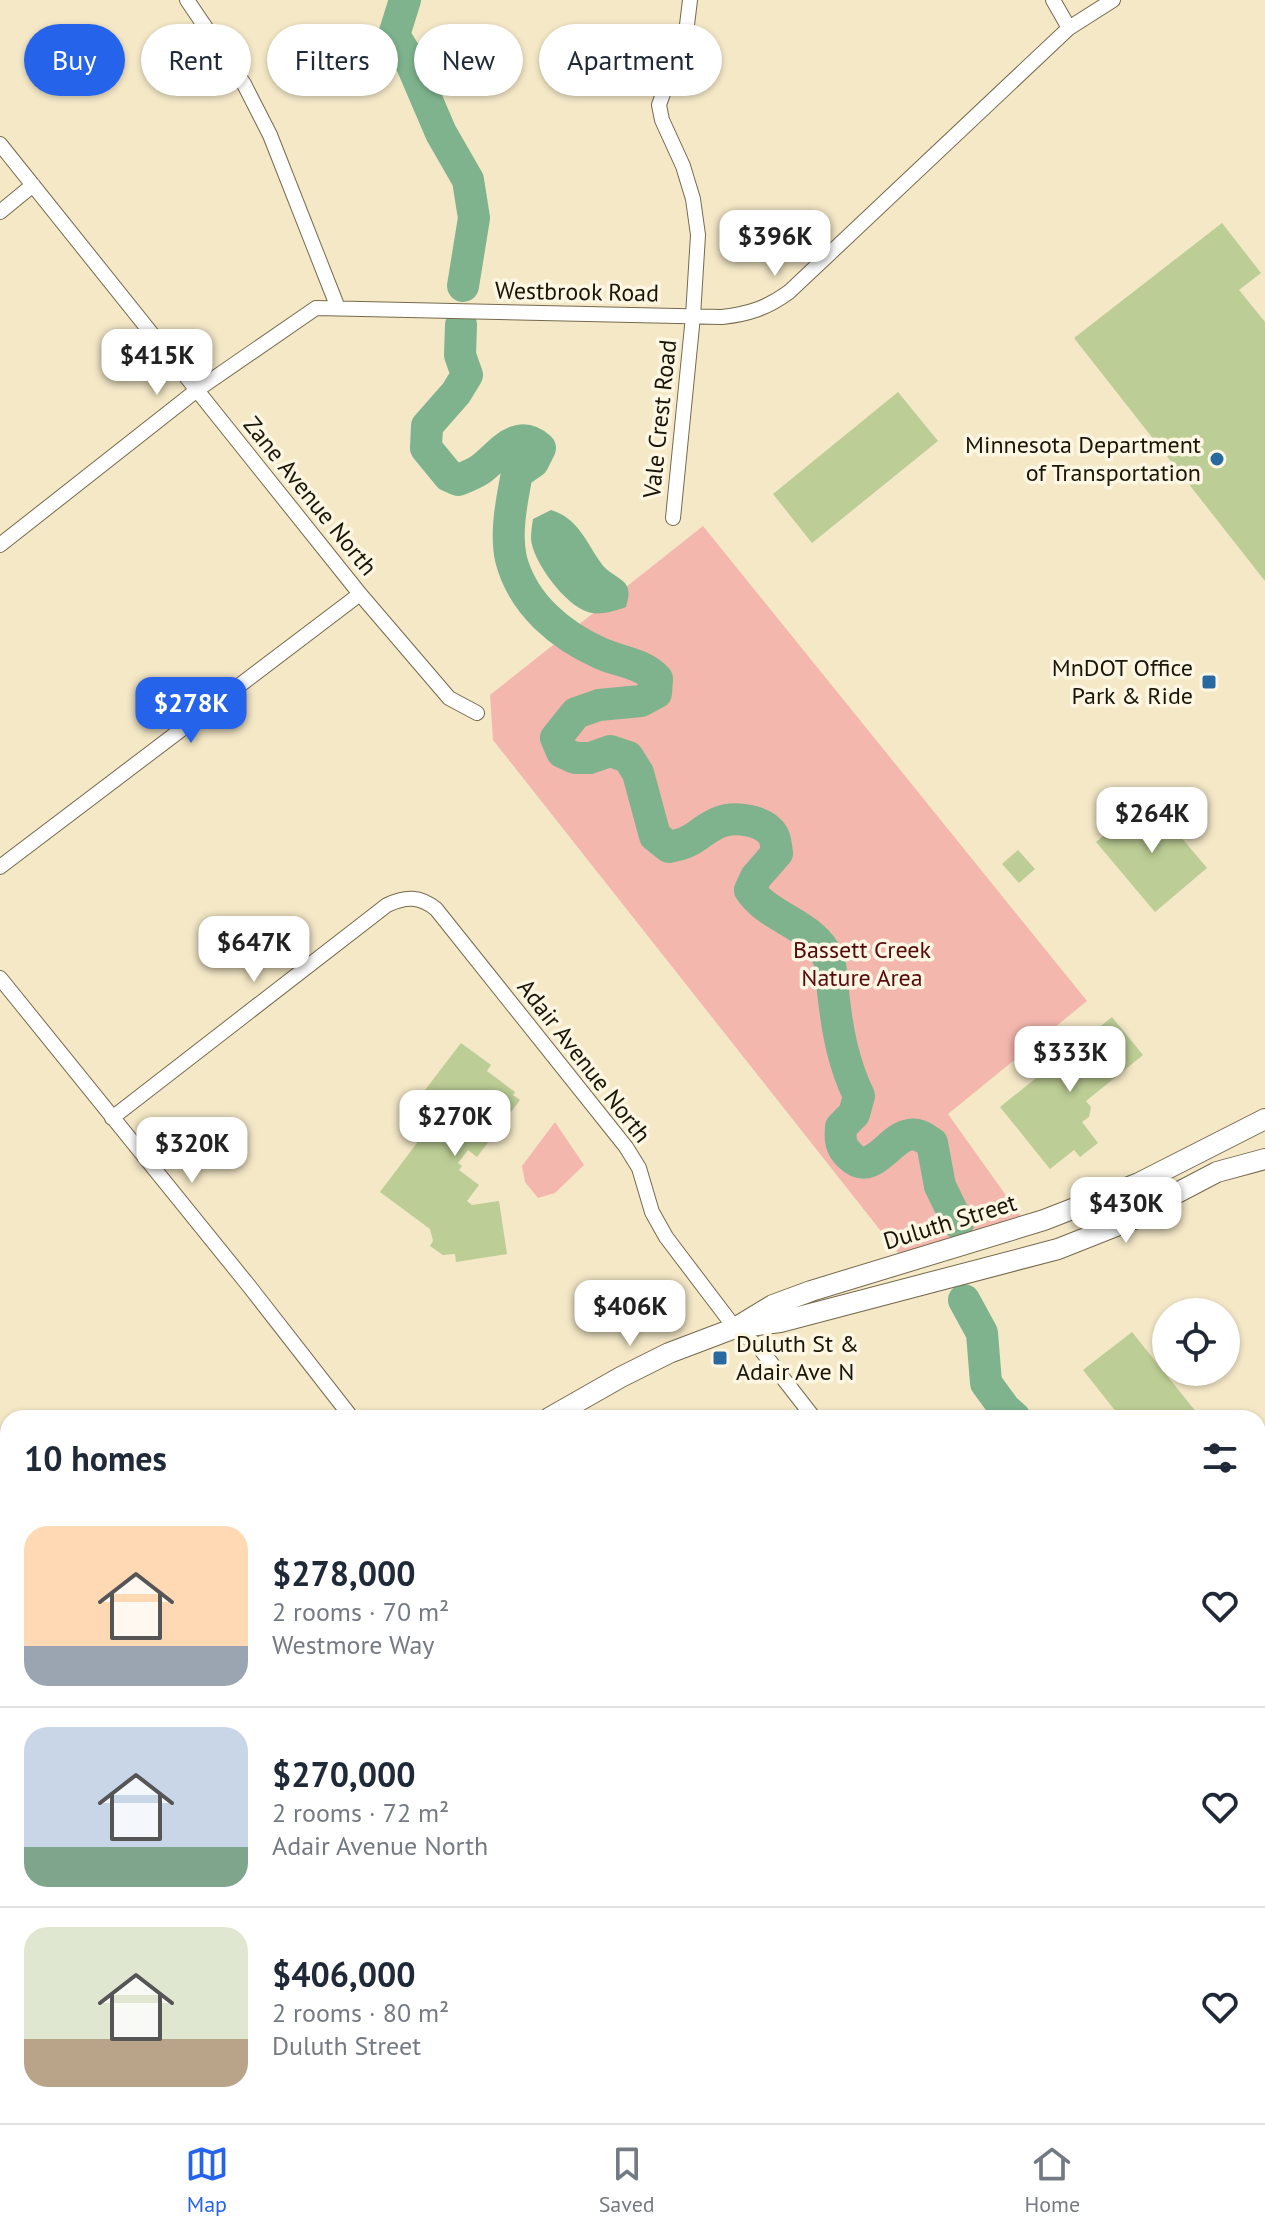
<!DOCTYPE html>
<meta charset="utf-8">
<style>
body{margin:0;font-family:"PT Sans",sans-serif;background:#f6f6f7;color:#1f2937;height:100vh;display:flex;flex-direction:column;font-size:30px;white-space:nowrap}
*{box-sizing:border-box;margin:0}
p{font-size:26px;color:#747a83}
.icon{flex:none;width:44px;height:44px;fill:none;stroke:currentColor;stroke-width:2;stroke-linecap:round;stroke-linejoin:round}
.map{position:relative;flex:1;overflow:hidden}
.panel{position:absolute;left:0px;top:1410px;width:1266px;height:714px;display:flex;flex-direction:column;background:#fff;border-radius:24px 24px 0 0;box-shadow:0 2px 6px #0004}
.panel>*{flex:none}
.guide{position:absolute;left:24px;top:24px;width:800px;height:72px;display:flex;gap:16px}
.tools{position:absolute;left:1152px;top:1298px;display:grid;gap:16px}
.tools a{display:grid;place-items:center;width:88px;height:88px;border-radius:50%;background:#fff;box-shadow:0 2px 6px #0004;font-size:40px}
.price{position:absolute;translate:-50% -68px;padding:0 18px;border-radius:16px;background:#fff;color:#222;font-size:26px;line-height:52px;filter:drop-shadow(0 2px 4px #0008)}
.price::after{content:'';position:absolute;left:50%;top:48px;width:24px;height:18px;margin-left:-12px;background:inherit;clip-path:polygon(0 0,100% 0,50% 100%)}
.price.selected{background:#2563eb;color:#fff}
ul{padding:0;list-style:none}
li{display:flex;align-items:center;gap:24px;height:200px;padding:0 24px}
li+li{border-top:2px solid #e0e1e3}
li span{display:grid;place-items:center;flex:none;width:224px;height:160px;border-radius:24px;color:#555}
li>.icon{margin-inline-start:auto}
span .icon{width:96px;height:96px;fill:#fffc;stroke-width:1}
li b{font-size:34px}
h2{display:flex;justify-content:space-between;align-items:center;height:96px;padding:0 24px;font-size:34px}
.tag{padding:0 28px;border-radius:36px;background:#fff;box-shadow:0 2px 6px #0004;font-size:28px;line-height:72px}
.tag.selected{background:#2563eb;color:#fff}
.tabs{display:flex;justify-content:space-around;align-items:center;height:112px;border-top:2px solid #e0e1e3;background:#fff;font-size:22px;color:#747a83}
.tabs a{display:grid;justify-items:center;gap:4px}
.tabs .selected{color:#2563eb}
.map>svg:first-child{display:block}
</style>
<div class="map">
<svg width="1265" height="2123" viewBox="0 0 1265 2123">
<rect width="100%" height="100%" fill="#f4e8c7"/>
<path fill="#f4b7ae" d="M703,526L1087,1001L948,1114L1025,1222L899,1254L493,740L490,695Z
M555,1122L584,1165L555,1193L538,1198L525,1182L522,1166Z"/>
<path fill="#7eb38d" d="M551,510C578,518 586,542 601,563C607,572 618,576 625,583C631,591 628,599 626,607C615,611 600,616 588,612C565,605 533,562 531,539C531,532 532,525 533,519Z"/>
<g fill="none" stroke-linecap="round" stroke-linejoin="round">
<path stroke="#7eb38d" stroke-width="32" d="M405,0L394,35L411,63L441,133L468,180L474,218L463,286
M461,325L460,355L467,375L456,393L427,426L426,448L449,476L458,480C466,477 474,474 481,469C500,455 516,427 540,448L533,462L517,473C512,500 505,532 511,559C523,605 561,636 602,654C621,662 644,664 657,679L656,693L641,701L599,705L576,713L556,738L562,752L575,758H590L610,751L628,757L638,773L655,836L669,847C698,842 699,830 720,822C734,816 764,820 773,835C776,839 776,848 777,853L756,877L750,890C769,919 814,924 828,958C833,970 832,987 834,1000C838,1034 844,1065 859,1096L854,1114L841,1127C840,1139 840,1147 850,1156C872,1178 889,1138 909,1135C918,1133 924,1138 932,1143L940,1186L958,1223
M964,1300L982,1333L986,1383L1005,1409L1015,1418
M1258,1652L1265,1658"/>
</g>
<path fill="#bccd95" d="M1222,223L1261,273L1239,290L1265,322V581L1074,338Z
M898,392L938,441L812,543L773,494Z
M1148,798L1207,868L1155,912L1096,842Z
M1018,850L1035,869L1019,883L1002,864Z
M1112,1017L1143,1055L1086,1101L1091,1107L1089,1117L1082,1122L1098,1143L1080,1157L1074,1150L1050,1169L1000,1107Z
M461,1043L491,1065L487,1071L515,1092L513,1095L520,1100L477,1157L468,1150L458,1163L462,1166L459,1170L479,1185L467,1201L472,1205L499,1201L507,1254L456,1262L455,1254L443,1255L430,1246L433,1241L430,1229L380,1192L423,1135L417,1131L427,1118L412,1107Z
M1132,1332L1201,1418H1121L1083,1370Z"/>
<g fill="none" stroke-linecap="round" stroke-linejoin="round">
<defs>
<path id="street" d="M187,0L244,84L270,135L338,308
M1053,0L1069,28
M0,144L360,594L449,698L477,713
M0,212L33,185
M673,518L693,316L698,235L693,199L683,166L662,120L659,105L687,25L690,0
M0,545L197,390L316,308L722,317C749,314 767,308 789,292L1069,28L1113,0
M0,867L360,594
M0,978L249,1286L352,1418
M112,1118L387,905C406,896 420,896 436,909L626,1147L639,1168L652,1212L666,1237L735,1328L758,1346L814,1418
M911,2116L913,2123"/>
<path id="secondary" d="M743,1327L780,1322L1058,1249L1149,1213L1175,1194L1217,1172L1265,1159
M549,1418L621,1377L669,1353L735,1328L773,1305L811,1291L1044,1220L1139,1183L1265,1119
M0,1804L8,1798
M0,1832L8,1843
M0,1891L8,1901
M192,2116L210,2123
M618,2116L663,2123"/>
</defs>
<use href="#street" stroke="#756a4d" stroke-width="16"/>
<use href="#secondary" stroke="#756a4d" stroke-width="22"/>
<use href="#street" stroke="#fff" stroke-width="14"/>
<use href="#secondary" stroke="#fff" stroke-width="20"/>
</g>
<g fill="#28699f" stroke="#fdf6e2" stroke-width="3">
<circle cx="1217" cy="459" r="8"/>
<rect x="1201" y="674" width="16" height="16" rx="4"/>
<rect x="712" y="1350" width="16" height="16" rx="4"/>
</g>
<g text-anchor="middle" stroke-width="7" stroke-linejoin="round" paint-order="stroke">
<g font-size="24" fill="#191509" stroke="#fdf6e2">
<text transform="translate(577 292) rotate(1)" y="8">Westbrook Road</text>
<text transform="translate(660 419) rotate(-84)" y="8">Vale Crest Road</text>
<text transform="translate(310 496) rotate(51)" y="8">Zane Avenue North</text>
<text transform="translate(584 1061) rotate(52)" y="8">Adair Avenue North</text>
<text transform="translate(950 1222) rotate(-17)" y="8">Duluth Street</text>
</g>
<g font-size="24" fill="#191509" stroke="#fdf6e2" text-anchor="end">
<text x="1201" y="453">Minnesota Department<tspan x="1201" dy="28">of Transportation</tspan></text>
<text x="1193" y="676">MnDOT Office<tspan x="1193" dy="28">Park &amp; Ride</tspan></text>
<text x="736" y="1352" text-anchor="start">Duluth St &amp;<tspan x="736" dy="28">Adair Ave N</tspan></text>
</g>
<g font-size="24" fill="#550908" stroke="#fdf6e2">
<text x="862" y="958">Bassett Creek<tspan x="862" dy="28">Nature Area</tspan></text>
</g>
</g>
</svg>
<div class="tools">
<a><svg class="icon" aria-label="locate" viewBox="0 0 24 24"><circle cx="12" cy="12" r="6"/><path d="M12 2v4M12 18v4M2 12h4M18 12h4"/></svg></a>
</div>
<b class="price" style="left:775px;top:278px">$396K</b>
<b class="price" style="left:157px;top:397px">$415K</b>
<b class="price selected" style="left:191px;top:745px">$278K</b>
<b class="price" style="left:1152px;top:855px">$264K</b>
<b class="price" style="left:254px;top:984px">$647K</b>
<b class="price" style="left:1070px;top:1094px">$333K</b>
<b class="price" style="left:455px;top:1158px">$270K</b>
<b class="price" style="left:192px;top:1185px">$320K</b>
<b class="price" style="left:1126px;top:1245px">$430K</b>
<b class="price" style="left:630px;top:1348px">$406K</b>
<div class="guide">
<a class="tag selected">Buy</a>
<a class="tag">Rent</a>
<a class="tag">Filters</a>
<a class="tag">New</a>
<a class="tag">Apartment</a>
</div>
<section class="panel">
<h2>10 homes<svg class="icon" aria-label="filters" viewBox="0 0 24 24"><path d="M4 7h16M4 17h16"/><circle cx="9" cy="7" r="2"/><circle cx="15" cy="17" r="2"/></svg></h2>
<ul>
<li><span style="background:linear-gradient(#ffd9b3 75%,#9aa5b1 0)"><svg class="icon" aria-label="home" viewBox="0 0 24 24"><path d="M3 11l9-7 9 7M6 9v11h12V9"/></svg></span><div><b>$278,000</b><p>2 rooms · 70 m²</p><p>Westmore Way</p></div><svg class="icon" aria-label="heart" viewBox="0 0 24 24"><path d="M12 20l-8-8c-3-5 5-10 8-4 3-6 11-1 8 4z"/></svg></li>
<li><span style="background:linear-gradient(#c9d6e8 75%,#7fa58c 0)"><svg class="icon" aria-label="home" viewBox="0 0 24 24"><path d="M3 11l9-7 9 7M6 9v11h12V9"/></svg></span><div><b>$270,000</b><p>2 rooms · 72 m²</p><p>Adair Avenue North</p></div><svg class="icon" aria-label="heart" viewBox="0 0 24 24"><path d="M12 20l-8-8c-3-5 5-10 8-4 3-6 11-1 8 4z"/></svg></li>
<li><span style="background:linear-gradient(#dfe7d0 70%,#b9a48a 0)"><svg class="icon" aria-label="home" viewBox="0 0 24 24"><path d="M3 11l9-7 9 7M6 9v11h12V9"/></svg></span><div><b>$406,000</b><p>2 rooms · 80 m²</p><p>Duluth Street</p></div><svg class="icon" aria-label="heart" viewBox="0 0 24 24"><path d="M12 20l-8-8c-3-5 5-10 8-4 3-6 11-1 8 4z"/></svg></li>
</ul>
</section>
</div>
<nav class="tabs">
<a class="selected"><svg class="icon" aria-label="map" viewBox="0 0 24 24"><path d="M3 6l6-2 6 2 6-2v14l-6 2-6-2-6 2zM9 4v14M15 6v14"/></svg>Map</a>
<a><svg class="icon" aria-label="saved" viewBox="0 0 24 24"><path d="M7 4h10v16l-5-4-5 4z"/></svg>Saved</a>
<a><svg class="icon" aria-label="home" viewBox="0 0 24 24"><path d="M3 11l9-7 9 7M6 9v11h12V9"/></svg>Home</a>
</nav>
